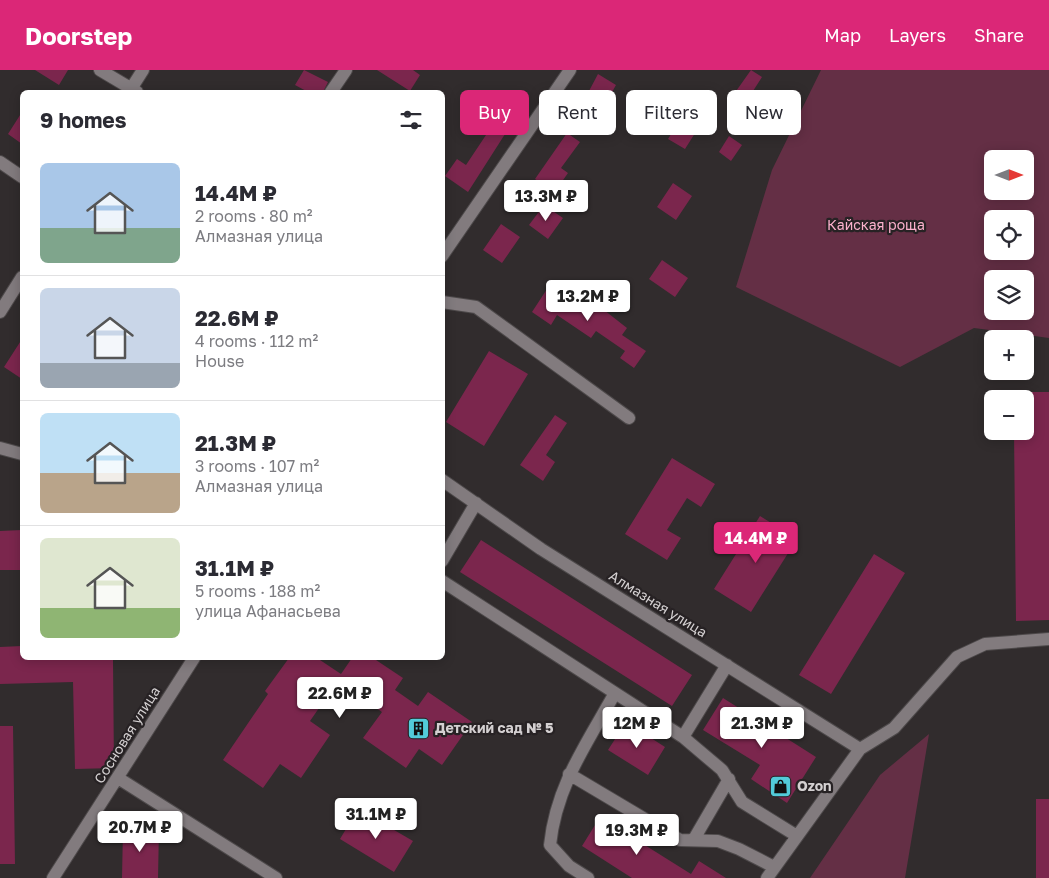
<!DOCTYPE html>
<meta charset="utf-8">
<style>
body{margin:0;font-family:"Golos Text",sans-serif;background:#f2f2f3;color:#2b2b33;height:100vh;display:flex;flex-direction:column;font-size:19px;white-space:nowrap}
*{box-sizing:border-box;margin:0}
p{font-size:16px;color:#7c7c81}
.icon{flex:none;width:28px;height:28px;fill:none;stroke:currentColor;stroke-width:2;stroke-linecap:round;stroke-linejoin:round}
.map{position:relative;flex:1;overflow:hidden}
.side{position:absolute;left:20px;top:20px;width:425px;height:570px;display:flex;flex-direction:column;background:#fff;border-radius:8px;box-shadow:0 2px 12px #0003}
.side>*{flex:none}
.top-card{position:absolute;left:460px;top:20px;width:475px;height:45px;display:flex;gap:10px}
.needle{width:32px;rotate:90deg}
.fabs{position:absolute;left:984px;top:80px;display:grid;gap:10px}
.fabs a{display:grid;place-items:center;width:50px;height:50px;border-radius:8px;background:#fff;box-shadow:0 2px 12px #0003;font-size:25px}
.price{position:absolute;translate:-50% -42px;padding:0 11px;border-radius:5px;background:#fff;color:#222;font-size:16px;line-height:32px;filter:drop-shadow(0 1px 2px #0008)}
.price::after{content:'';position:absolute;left:50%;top:30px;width:15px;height:11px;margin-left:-8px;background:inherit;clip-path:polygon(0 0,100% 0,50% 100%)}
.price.on{background:#db2777;color:#fff}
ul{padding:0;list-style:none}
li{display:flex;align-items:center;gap:15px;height:125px;padding:0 20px}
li+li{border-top:1px solid #e1e1e2}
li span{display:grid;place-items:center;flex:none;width:140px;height:100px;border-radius:8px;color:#555}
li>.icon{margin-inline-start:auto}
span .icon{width:60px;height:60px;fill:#fffc;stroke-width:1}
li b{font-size:21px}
h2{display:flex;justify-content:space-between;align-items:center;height:60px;padding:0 20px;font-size:21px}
.pill{padding:0 18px;border-radius:8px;background:#fff;box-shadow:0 2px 12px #0003;font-size:18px;line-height:45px}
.pill.on{background:#db2777;color:#fff}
header{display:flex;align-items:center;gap:30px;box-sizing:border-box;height:70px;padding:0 25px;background:#db2777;color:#fff}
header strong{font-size:24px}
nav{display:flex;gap:28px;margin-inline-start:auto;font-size:18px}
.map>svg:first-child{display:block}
</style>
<header>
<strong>Doorstep</strong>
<nav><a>Map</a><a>Layers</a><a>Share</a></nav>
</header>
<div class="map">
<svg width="1049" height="808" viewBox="0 0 1049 808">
<rect width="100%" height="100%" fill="#312c2d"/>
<path fill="#642f45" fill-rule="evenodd" d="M821,0H1049V268L974,258L900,297L736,217L772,100ZM992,89H1025V121H992ZM992,149H1025V181H992ZM992,209H1025V241H992Z
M929,664L905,808H810L880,705Z"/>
<path fill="#7b264d" d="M35,0H68L59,15Z
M304,0L328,12L323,22H308L295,15Z
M377,0H413L420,5L410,21Z
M751,0L762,7L746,32L734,24Z
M598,4L616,15L607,31L589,21Z
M508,26L523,36L468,122L445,106L457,89L466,95L498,47L496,45Z
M22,42V74L8,64Z
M680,50L697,60L685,79L668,69Z
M567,63L580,72L561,98L568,103L554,123L535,109Z
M729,66L742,75L731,91L719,82Z
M673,113L692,126L676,150L657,137Z
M544,135L563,148L548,169L529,155Z
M501,154L520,167L502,193L483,180Z
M662,190L688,208L675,227L649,209Z
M549,216L583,239L590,229L627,258L622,265L646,281L634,298L620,288L625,281L596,261L591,268L557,245L551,255L532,242Z
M22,269V309L4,297Z
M489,281L528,304L484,376L446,352Z
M1025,322H1049V550L1016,551L1014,361H1025Z
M555,345L567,353L546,385L555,392L543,411L520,395Z
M672,388L715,414L701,437L687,428L667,460L681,468L667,490L625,464Z
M760,446L797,469L751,542L714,519Z
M22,460V500H0V461Z
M481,470L692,605L672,636L460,502Z
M874,484L905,503L831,624L799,605Z
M22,576V588L113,590L114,698L75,699L73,612L0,614V577Z
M289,588H317L341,604L352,588H373L403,608L395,620L418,636L428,622L472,652L442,695L419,679L406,698L363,668L382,642L360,627L356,634L333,618L310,651L330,665L301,708L280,694L263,718L223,690L268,624L265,621Z
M723,628L816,687L787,733L751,709L760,695L703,660Z
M626,652L665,677L648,705L608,680Z
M0,656H13L15,794H0Z
M1036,729H1049V808H1036Z
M358,739L413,771L394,802L340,769Z
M600,747L691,804L699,791L726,808H632L582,776Z
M123,758L159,759L158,808H122Z"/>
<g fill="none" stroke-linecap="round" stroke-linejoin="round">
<defs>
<path id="minor" d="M100,0L137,22
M129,22L143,0
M331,22L346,0
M0,92L22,107
M442,186L570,0
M442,232L476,237L629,348
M0,242L22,207
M0,378L22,384
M442,410L541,479L860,679
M442,491L476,433
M442,511L683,667L722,700L742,732L797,766
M683,667L727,595
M569,704L680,770L718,771L739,779L774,797
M118,708L276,808
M694,769L729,709
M53,808L194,588
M588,808L569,796L550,775C556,716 587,673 615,623
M767,808L860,679L894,658L957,587L985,574L1049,569"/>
</defs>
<use href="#minor" stroke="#4d494a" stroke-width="14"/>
<use href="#minor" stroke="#827b7e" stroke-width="12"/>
</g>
<defs>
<symbol id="building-square" viewBox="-11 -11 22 22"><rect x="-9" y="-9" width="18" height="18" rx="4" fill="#52cbd9" stroke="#272224"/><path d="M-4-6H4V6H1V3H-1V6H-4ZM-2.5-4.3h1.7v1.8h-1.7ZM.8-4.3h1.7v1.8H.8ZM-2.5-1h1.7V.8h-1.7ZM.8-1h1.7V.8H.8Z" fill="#111"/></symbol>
<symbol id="shop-square" viewBox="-11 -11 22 22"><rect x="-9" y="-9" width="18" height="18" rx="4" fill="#52cbd9" stroke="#272224"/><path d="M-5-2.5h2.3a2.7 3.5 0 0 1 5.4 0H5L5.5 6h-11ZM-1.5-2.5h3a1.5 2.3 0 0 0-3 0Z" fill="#111"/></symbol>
</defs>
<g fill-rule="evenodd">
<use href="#building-square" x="406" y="646" width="25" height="25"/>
<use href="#shop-square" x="768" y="704" width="25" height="25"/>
</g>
<g text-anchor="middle" stroke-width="4.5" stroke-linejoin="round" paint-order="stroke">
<g font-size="14" fill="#fcb1cd" stroke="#272224">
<text x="876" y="160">Кайская роща</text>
</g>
<g font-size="14" fill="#d4d0d1" stroke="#272224">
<text transform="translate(658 534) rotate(32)" y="5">Алмазная улица</text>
<text transform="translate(127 665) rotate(-58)" y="5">Сосновая улица</text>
</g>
<g font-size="14" font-weight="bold" fill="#d4d0d1" stroke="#272224" text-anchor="start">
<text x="435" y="663">Детский сад № 5</text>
<text x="797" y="721">Ozon</text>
</g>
</g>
</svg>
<div class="fabs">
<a><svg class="needle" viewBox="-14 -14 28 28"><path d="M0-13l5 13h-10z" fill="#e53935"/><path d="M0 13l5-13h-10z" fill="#7c7c81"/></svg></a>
<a><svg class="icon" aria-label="locate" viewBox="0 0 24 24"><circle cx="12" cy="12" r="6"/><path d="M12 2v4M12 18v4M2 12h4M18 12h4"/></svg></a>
<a><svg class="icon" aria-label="layers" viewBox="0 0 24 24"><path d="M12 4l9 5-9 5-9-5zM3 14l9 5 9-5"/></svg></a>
<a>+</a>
<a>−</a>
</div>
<b class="price" style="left:546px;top:152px">13.3M ₽</b>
<b class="price" style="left:588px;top:252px">13.2M ₽</b>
<b class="price on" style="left:756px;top:494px">14.4M ₽</b>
<b class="price" style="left:340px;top:649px">22.6M ₽</b>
<b class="price" style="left:637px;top:679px">12M ₽</b>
<b class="price" style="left:762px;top:679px">21.3M ₽</b>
<b class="price" style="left:376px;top:770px">31.1M ₽</b>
<b class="price" style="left:140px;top:783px">20.7M ₽</b>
<b class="price" style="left:637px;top:786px">19.3M ₽</b>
<div class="top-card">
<a class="pill on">Buy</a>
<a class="pill">Rent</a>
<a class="pill">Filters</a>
<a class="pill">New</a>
</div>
<section class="side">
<h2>9 homes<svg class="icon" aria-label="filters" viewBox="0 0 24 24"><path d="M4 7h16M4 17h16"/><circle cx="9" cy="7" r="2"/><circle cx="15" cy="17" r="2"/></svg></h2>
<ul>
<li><span style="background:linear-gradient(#a9c7e8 65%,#7fa58c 0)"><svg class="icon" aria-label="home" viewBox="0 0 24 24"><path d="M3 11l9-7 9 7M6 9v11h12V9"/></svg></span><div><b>14.4M ₽</b><p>2 rooms · 80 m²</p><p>Алмазная улица</p></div></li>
<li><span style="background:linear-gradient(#c9d6e8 75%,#9aa5b1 0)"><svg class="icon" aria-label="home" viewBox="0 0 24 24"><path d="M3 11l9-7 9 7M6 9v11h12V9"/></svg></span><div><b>22.6M ₽</b><p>4 rooms · 112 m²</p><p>House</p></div></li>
<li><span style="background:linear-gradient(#bfe0f5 60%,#b9a48a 0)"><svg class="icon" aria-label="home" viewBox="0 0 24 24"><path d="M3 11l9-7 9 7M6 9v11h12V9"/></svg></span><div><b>21.3M ₽</b><p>3 rooms · 107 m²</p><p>Алмазная улица</p></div></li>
<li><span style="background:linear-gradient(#dfe7d0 70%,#8fb573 0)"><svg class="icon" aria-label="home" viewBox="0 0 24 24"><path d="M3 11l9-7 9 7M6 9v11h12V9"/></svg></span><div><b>31.1M ₽</b><p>5 rooms · 188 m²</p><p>улица Афанасьева</p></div></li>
</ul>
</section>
</div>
